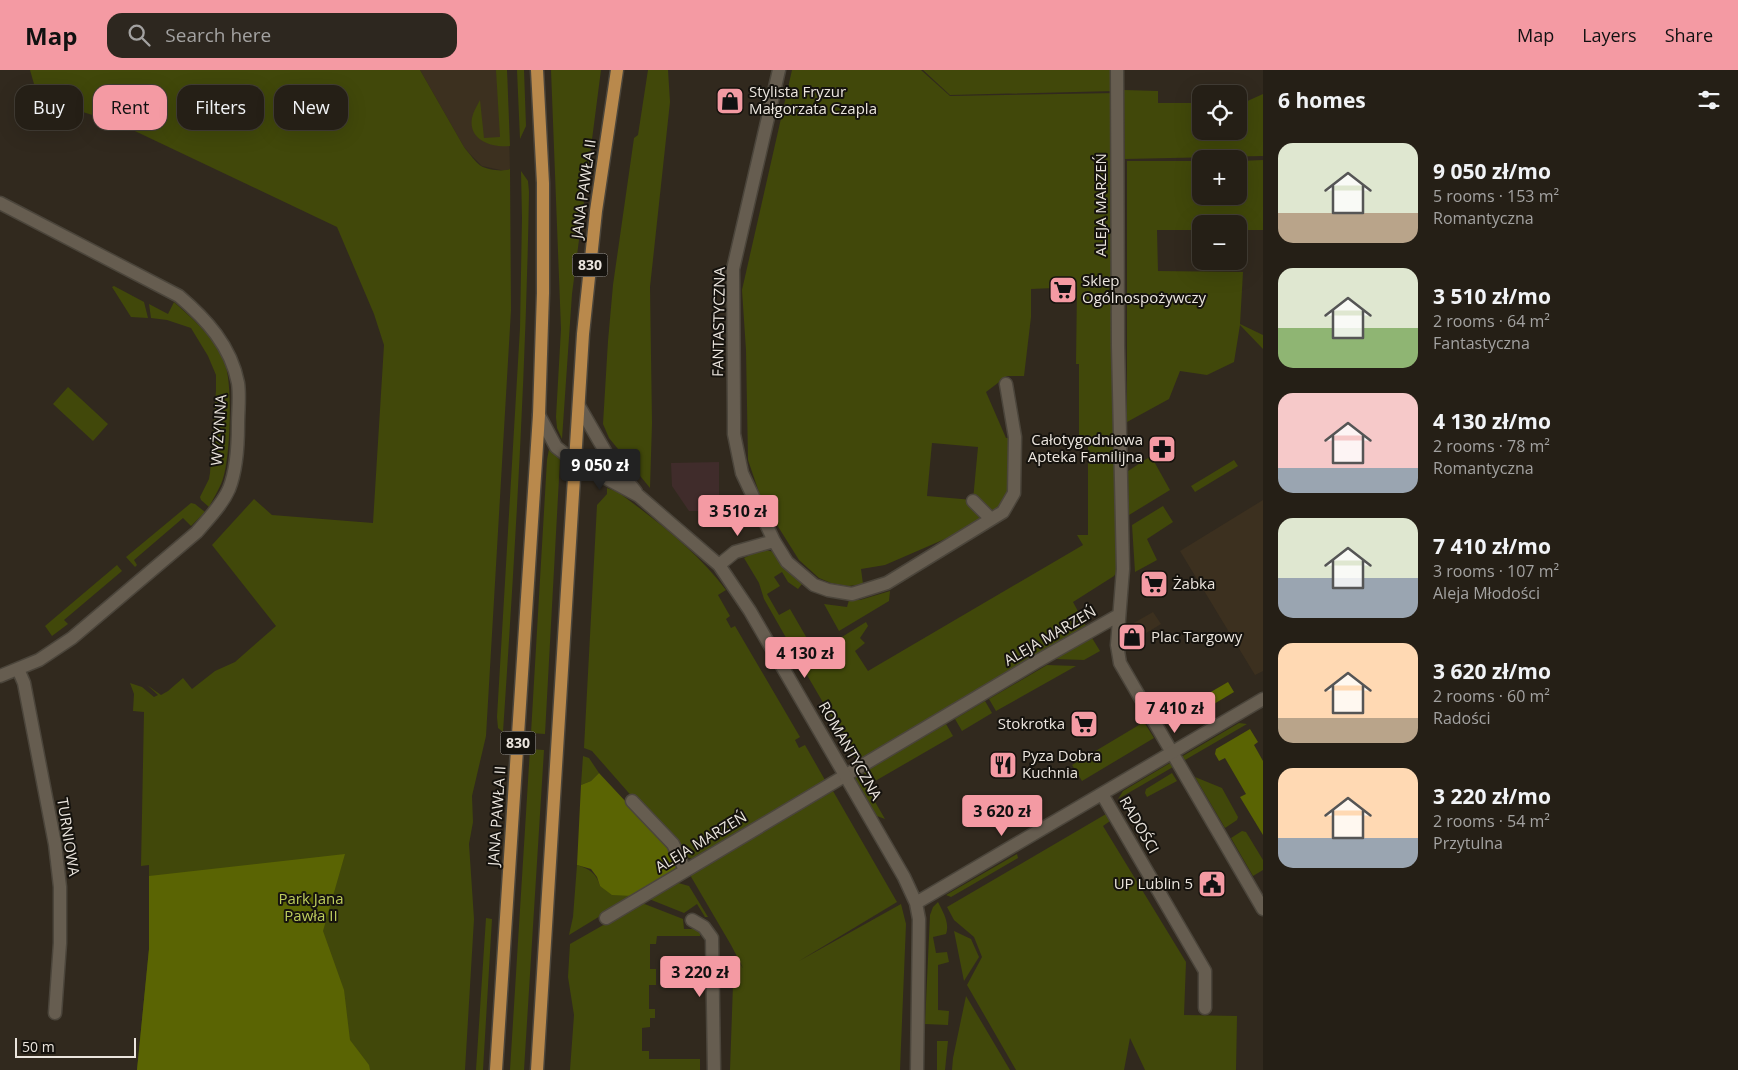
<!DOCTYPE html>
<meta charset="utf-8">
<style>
body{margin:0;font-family:"Open Sans",sans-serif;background:#2d271f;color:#f1f3f6;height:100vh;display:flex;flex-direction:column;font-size:19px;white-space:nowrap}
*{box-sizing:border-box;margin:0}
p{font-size:16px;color:#a3a2a1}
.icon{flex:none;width:28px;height:28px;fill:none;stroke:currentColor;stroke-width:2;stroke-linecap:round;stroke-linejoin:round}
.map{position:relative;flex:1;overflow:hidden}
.details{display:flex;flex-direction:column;background:#251f16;width:475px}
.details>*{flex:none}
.banner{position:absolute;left:15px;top:15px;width:475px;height:45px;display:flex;gap:10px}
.tools{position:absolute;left:1192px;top:15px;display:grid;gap:10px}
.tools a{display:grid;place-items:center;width:55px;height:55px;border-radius:10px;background:#251f16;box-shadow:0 5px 20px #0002,0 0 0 1px #423d35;font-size:25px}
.scale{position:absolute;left:15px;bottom:12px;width:121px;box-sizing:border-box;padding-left:5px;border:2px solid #ebe5de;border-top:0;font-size:14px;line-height:18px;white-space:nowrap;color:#ebe5de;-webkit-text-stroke:4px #16130e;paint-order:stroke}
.price{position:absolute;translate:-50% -42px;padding:0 11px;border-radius:5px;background:#f49aa3;color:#111;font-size:16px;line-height:32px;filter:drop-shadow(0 1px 2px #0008)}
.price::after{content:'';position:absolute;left:50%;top:30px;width:15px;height:11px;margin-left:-8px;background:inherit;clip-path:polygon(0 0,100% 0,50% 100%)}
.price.on{background:#222;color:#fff}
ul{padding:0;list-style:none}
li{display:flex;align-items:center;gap:15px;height:125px;padding:0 15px}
li span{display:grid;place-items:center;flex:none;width:140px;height:100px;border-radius:15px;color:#555}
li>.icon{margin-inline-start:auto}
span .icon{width:60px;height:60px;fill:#fffc;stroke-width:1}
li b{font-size:21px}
h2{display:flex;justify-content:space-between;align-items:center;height:60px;padding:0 15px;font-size:21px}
.pill{padding:0 18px;border-radius:15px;background:#251f16;box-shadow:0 5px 20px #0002,0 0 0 1px #423d35;font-size:18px;line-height:45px}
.pill.on{background:#f49aa3;color:#111}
header{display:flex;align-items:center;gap:30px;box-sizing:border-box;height:70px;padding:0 25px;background:#f49aa3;color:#111}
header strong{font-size:24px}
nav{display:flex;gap:28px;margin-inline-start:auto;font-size:18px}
.search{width:350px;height:45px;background:#2d271f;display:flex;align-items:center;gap:12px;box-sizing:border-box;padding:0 18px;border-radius:15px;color:#a3a2a1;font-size:19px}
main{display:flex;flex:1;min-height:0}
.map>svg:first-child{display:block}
</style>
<header>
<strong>Map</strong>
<div class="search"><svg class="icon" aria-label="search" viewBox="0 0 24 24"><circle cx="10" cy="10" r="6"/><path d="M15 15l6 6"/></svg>Search here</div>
<nav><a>Map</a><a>Layers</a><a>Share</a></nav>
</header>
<main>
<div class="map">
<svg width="1263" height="1000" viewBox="0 0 1263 1000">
<rect width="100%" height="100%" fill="#31291e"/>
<path fill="#3c301f" d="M420,0H507L510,99L505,101L482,96L469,83L464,77Z
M1263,430V601L1255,605L1180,481Z
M1153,542L1161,554L1125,576V558Z"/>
<path fill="#402c2b" d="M719,392V441H689L672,416L671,393Z"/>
<path fill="#41480a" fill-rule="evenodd" d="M30,0H420L464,77C469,83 475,92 481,96C488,100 503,102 510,99L511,240L486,666L472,726L473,752L469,774L474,849L465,1000H137L149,879V795L141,796L144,642L133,641L134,624L130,613L142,617L154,627L158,625L147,615L161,625L168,621L183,608L192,619L215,601L235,592L276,556L212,475L254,429L272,445L373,453L384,275L374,244L337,157L118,53L38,28Z
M496,0H507L510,76C492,78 468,70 472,48C473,42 477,36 480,30L484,68L500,67Z
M517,0H524L526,56L520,69Z
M551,0H601L572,224L562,369L557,358L556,347L561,259Z
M648,0H668L670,32L650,217L652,353L650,418L609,368L603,354L608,271L613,215L634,68L638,65Z
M792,0H921L950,26L1117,23L1116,503L1114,506L1073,532L1087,558L857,691L800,593L866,552L868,556L860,568L865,573L855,581L868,601L1083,475L1077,465H1088V373H1079V294H1076L1077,217L1031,219V247L1024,306H1007L986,322L1006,368L1015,367L1014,423L991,449L885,495L861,499L863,514L849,516L831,513L819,508L799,490L762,431L748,390L746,280L742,220ZM932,373L978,377L973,430L927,426Z
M923,0H1114L1115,21L950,25Z
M1124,20L1158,21V33H1201V61H1239V33H1243L1263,24V86L1125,89Z
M1263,90V160H1239V154H1201V160H1157L1158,201L1243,202L1240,254L1263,265V279L1240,255L1234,292L1207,305L1180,301L1169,329L1127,352V91H1201V126H1239V91Z
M521,101L528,111L529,122C526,302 515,482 503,662L498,658L497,647L520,258L522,148Z
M114,216L144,232L148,248L131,247L112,217Z
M174,232C194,250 215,268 225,294C233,315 230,384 224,405C221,417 214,427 209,437L201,430L200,427L209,409L210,403L216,320V305L208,286L191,258L167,250L151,248L149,234L168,244Z
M68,317L108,354L93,371L53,334Z
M551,377L560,390L545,664L531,663L547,390L549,379Z
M1151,386L1170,420L1129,445L1128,401Z
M1234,390L1238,396L1195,422L1191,416Z
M607,418L618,422C657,451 697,481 726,520L718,525L730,546L726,549L731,558L735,556L800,667L795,670L799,678L805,675L825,710L692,789L684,786L592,681L584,678L597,435L607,424Z
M191,433L195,434L205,442L191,456L183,448L134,490L137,495L135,497L126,487Z
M1163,436L1173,452L1147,469L1157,490L1135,502L1132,455Z
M762,479L774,482L790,504L802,514L798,519L788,512L782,502L774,507L780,516L767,524L779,545L790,539L812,577L797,587L764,529L759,513L744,488Z
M117,495L122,501L64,550L68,554L52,566L45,556Z
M890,521L889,531L839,561L824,534L847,537L849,530H860Z
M1092,568L1100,581L1084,590L1055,589Z
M1047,595L1076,596L996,641L989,629Z
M985,631L992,643L962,661L955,649Z
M1144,652L1154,668L1082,711L1072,695Z
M1239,653L1247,654L1185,690L1181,687Z
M946,654L953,666L870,714L863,702Z
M530,679L544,680L524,1000H510Z
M583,686L589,688L599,703L591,711L581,715Z
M1170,693L1173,697L1118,729L1123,721Z
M1172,703L1177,711L1147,727L1145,723L1146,719Z
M859,704L885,749L877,746L854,707Z
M1195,707L1222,718L1238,747L1237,750L1225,758Z
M833,721L897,832L799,891L901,834L906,854L900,1000H730L734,886L743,898L731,875L690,805Z
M1106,744L1110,751L1103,756L1186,892L1184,945L1237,946L1236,1000H1145L1130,968L1124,1000H1016L967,915L982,887L974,867L954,850L947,837Z
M1242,761L1246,762L1263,790V800L1253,806L1231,768Z
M1017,784L1018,788L951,827L946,825Z
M577,795C590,799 596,803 600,816L633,826L569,865L573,847Z
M675,812L689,816L708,847H705L697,834L684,843L649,829Z
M938,832C943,842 950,853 946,864L933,867L936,883L947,882L949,892L938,895V940L949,941L948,955L925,954L930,845L933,837Z
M642,833L683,849L684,859H700V866H657L656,874H650V899H656V915H649V939H655V948H650V957L642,958V981H649V989H700V1000H570L574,945L568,907L570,874Z
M486,848L492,849L483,1000H476Z
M954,861L971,869L979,887L964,911Z
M966,926L1010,1000H952L953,988Z
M937,971H948L945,1000H937Z"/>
<path fill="#5a6403" d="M1228,612L1234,622L1172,659L1166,648Z
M1250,659L1258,672L1254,675L1263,691V765L1240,727L1246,724L1225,688L1219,691L1215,684L1216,679Z
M599,703L669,778L679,798L633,826L612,825L600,816L597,807L591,799L577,795L581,715L591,711Z
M345,784L323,861L344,920L350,970L369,995L370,1000H137L149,879V806Z"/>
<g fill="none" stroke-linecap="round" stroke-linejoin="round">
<defs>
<path id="pedestrian" d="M1117,0L1118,276L1123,499L1117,575L1120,593L1263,839
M632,731L673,774L685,800
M606,848L1036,592L1119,545"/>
<path id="minor" d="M779,0L733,199L734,347V364L742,403L774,471L787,492L814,515L828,520L852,524L887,513L1003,442L1014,423L1015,367L1006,314
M0,133L179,226C206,249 231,276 238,313C240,326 238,341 238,355C238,376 237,399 229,419C222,435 208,449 197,462L72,568L39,590L0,606
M579,336L609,388L636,422
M539,345L556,377L574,391L639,426L719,495L750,541L904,807L916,833L919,849L917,1000
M973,431L991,449
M719,495L735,482L774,471
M18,599L24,613L55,774L60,817V873L55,943
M1102,724L1205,901V938
M916,833L1263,629
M692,850L704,857L712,868L714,1000"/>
<path id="primary" d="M496,1000L539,345L543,223V113L537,0
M537,1000L583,264L596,141L617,0"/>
</defs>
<use href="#pedestrian" stroke="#4b453b" stroke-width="15"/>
<use href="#minor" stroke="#4b453b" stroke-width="15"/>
<use href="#primary" stroke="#4b453b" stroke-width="15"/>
<use href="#pedestrian" stroke="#665d50" stroke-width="12"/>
<use href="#minor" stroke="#665d50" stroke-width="12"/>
<use href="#primary" stroke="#b9894c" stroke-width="12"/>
</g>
<defs>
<symbol id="shop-square" viewBox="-11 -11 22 22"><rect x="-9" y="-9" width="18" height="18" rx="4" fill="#f49aa3" stroke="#16130e"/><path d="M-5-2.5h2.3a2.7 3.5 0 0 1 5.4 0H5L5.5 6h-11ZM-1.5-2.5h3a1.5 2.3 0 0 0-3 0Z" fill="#111"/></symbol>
<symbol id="supermarket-square" viewBox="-11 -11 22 22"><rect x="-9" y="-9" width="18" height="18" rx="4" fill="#f49aa3" stroke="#16130e"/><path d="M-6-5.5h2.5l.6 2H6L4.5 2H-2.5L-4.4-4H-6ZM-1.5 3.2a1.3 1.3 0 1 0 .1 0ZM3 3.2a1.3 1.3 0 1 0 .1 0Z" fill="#111"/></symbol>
<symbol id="pharmacy-square" viewBox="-11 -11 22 22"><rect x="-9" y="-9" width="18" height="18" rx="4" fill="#f49aa3" stroke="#16130e"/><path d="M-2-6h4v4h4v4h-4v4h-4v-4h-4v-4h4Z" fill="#111"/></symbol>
<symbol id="restaurant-square" viewBox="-11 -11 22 22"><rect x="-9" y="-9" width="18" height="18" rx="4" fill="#f49aa3" stroke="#16130e"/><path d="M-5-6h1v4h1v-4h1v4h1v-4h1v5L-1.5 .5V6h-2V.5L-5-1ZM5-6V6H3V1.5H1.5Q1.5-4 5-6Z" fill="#111"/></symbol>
<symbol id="civic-square" viewBox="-11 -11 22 22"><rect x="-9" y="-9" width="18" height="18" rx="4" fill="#f49aa3" stroke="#16130e"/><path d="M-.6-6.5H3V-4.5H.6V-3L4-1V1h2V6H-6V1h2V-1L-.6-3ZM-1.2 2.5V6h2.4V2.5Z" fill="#111"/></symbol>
</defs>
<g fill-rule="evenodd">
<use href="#shop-square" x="714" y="15" width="32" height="32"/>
<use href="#supermarket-square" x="1047" y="204" width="32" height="32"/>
<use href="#pharmacy-square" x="1146" y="363" width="32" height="32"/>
<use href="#supermarket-square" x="1138" y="498" width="32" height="32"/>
<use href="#shop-square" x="1116" y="551" width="32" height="32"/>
<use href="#supermarket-square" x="1068" y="638" width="32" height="32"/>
<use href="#restaurant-square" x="987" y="679" width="32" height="32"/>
<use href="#civic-square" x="1196" y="798" width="32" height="32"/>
</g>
<g text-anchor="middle" stroke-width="4" stroke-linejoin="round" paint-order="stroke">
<g fill="#16130e" stroke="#aba6a0" stroke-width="1">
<rect x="572.5" y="183.5" width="35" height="23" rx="4"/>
<rect x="500.5" y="661.5" width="35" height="23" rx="4"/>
</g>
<g font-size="14" font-weight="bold" fill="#ebe5de">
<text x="590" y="200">830</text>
<text x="518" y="678">830</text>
</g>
<g font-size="15" fill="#ebe5de" stroke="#16130e" text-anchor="start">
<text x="749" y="27">Stylista Fryzur<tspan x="749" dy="17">Małgorzata Czapla</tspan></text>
<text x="1082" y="216">Sklep<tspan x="1082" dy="17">Ogólnospożywczy</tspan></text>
<text x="1143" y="375" text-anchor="end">Całotygodniowa<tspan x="1143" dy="17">Apteka Familijna</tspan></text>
<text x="1173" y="519">Żabka</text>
<text x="1151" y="572">Plac Targowy</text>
<text x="1065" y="659" text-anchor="end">Stokrotka</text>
<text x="1022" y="691">Pyza Dobra<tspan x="1022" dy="17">Kuchnia</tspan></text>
<text x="1193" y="819" text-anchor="end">UP Lublin 5</text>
</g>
<g font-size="15" fill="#ebe5de" stroke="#16130e">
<text transform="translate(584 119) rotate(-82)" y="5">JANA PAWŁA II</text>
<text transform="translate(1101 135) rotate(-90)" y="5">ALEJA MARZEŃ</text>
<text transform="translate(719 252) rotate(-89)" y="5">FANTASTYCZNA</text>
<text transform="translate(219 360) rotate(-86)" y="5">WYŻYNNA</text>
<text transform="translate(1050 566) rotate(-30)" y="5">ALEJA MARZEŃ</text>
<text transform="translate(850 681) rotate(60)" y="5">ROMANTYCZNA</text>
<text transform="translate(497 746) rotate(-86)" y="5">JANA PAWŁA II</text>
<text transform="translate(1139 755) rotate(60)" y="5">RADOŚCI</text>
<text transform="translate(68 767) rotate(81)" y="5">TURNIOWA</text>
<text transform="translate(701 772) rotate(-31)" y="5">ALEJA MARZEŃ</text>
</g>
<g font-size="15" fill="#becd5d" stroke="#16130e">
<text x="311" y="834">Park Jana<tspan x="311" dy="17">Pawła II</tspan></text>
</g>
</g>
</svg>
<div class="tools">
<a><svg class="icon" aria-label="locate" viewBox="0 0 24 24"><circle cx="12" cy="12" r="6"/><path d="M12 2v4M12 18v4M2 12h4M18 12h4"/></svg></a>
<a>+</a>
<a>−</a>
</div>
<div class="scale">50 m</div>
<b class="price on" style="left:600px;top:421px">9 050 zł</b>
<b class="price" style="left:738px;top:467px">3 510 zł</b>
<b class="price" style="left:805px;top:609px">4 130 zł</b>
<b class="price" style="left:1175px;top:664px">7 410 zł</b>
<b class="price" style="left:1002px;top:767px">3 620 zł</b>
<b class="price" style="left:700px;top:928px">3 220 zł</b>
<div class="banner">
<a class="pill">Buy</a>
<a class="pill on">Rent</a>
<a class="pill">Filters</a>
<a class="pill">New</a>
</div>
</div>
<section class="details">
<h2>6 homes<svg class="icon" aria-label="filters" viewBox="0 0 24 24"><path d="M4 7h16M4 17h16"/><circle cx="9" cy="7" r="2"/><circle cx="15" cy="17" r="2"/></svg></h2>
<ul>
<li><span style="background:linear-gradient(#dfe7d0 70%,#b9a48a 0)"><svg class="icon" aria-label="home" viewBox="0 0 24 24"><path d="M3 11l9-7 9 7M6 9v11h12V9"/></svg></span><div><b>9 050 zł/mo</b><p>5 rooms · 153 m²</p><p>Romantyczna</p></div></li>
<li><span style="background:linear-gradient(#dfe7d0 60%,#8fb573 0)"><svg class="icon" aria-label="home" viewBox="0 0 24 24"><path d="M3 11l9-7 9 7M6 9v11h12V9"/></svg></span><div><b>3 510 zł/mo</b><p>2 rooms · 64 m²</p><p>Fantastyczna</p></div></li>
<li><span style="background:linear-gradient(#f6c9c9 75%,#9aa5b1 0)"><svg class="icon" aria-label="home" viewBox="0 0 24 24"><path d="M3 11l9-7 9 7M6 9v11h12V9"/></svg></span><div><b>4 130 zł/mo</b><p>2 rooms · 78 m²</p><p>Romantyczna</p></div></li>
<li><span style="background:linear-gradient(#dfe7d0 60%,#9aa5b1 0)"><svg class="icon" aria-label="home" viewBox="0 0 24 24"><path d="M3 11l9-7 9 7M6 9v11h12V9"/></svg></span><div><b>7 410 zł/mo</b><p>3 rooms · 107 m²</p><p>Aleja Młodości</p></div></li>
<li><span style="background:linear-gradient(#ffd9b3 75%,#b9a48a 0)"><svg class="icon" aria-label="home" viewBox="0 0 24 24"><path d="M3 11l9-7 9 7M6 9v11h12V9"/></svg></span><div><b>3 620 zł/mo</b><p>2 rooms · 60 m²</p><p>Radości</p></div></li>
<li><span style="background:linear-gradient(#ffd9b3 70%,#9aa5b1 0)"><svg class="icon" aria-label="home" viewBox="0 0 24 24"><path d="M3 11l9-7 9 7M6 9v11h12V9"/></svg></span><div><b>3 220 zł/mo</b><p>2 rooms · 54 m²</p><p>Przytulna</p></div></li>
</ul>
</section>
</main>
